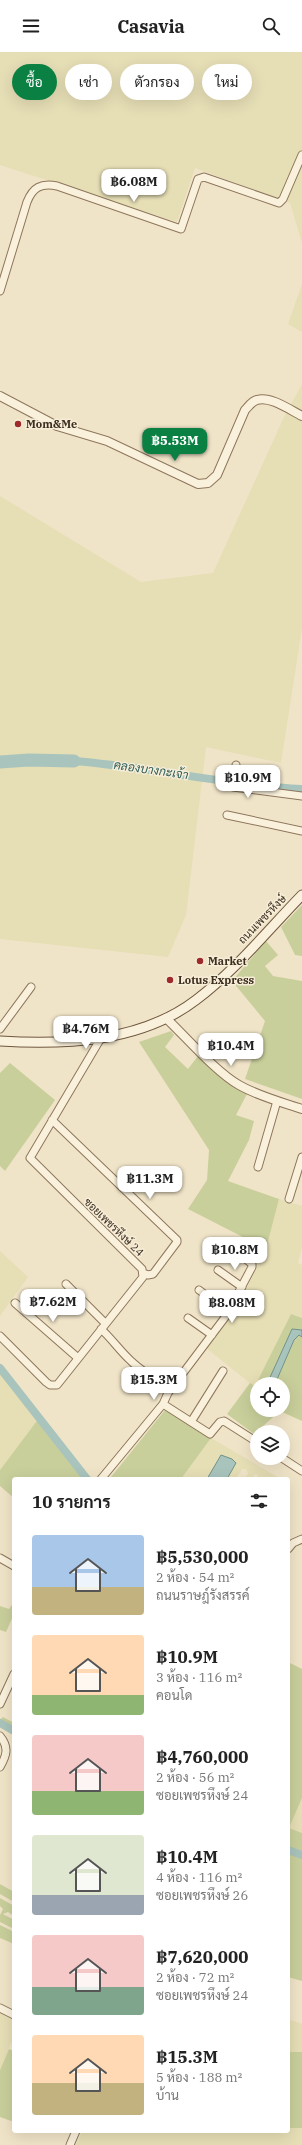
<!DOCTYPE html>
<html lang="th">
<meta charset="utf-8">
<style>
body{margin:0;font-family:"IBM Plex Serif",Sarabun,serif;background:#f6f6f6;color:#222;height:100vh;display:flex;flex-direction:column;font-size:15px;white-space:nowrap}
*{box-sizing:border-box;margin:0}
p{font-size:13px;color:#767676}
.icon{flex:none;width:22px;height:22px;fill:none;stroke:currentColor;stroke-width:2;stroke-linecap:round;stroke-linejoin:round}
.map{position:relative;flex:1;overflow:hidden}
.panel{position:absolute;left:12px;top:1425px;width:278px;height:656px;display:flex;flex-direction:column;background:#fff;border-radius:4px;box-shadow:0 4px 16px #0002}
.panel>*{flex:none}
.top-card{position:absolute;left:12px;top:12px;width:278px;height:36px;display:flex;gap:8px}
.controls{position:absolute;left:250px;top:1325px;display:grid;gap:8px}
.controls a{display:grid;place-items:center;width:40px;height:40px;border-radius:50%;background:#fff;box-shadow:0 4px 16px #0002;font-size:20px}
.price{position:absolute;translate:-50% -34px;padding:0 9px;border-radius:8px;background:#fff;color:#222;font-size:13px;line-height:26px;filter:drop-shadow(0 1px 2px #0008)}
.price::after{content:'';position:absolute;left:50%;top:24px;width:12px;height:9px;margin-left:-6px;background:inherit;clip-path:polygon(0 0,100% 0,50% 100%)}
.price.selected{background:#0b8043;color:#fff}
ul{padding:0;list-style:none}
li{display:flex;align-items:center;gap:12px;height:100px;padding:0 20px}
li span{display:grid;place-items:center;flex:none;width:112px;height:80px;border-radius:4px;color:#555}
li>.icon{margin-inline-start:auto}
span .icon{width:48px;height:48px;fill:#fffc;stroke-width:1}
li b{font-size:17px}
h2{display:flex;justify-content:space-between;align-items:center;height:48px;padding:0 20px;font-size:17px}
.pill{padding:0 14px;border-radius:18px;background:#fff;box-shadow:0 4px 16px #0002;font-size:14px;line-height:36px}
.pill.selected{background:#0b8043;color:#fff}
header{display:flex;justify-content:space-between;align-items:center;height:52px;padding:0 20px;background:#fff;font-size:18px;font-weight:800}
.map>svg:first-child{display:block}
</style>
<header><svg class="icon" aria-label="menu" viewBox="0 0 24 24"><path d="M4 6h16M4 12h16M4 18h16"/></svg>Casavia<svg class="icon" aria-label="search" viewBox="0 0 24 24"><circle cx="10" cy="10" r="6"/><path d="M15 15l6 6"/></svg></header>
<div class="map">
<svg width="302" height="2093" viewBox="0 0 302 2093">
<rect width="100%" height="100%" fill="#f0e4c8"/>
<path fill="#e6deb5" d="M0,0H302V191L290,151L195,116L177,170L0,113Z
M302,232V280L288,272Z
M302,332V576L281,711L206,695L186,863L168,905L0,887V444L141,530L213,521L284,365Z
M279,1147L302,1154V1195L298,1211L302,1213V1266L291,1262L255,1335L206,1296L238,1253L266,1197Z
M0,1199L28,1225L0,1264Z
M0,1322L39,1366L0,1418Z
M211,1386L281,1427H257L258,1423L255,1422L252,1427H245L248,1421L246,1417H242L236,1427H227L236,1411L221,1403L207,1427H181Z
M302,1746V1781L289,1776Z
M0,1960L14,1968V1984L0,2018Z
M288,1967L302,1972V2000H288Z
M288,2076H302V2093H76L82,2079H288Z"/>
<path fill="#c9cf9b" d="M302,853V904L295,903L281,875Z
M266,889L278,903L265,914L273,924L302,929V1047L245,1027L265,969L232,929Z
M171,979L174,983L165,995L188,1017L198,1004L247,1042L236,1063L254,1069L249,1088L228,1129L279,1147L266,1197L188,1157L207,1128L209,1098L139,990Z
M10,1011L55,1048L5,1119L0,1114V1021Z
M291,1262L302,1266V1278L292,1277L267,1332H257V1358H283V1332H275L294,1288L299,1283L302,1285V1369L280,1359L254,1382L227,1362L250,1331L255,1334Z
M165,1358L211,1386L181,1427H113L111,1425Z
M39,1366H43L90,1427H14V1446L0,1434V1418Z
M14,1550V1562L6,1580L0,1578V1554L9,1557Z
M288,1610L302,1617V1746L289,1776L302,1781V1929L288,1925Z
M3,1665L14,1671V1681L0,1673V1668Z
M0,1832L14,1840V1850L0,1842Z
M0,1846L14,1854V1864L8,1860L3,1862L14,1868V1877L0,1870V1863L3,1857L0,1854Z
M0,1873L14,1880V1892L0,1886Z
M9,1997L14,1999V2070L0,2065V2018Z
M288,2000H302V2076H288Z"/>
<path fill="#a9c4bc" stroke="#6f938a" d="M292,1277L302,1278V1285L299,1283L294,1288L275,1332H267Z
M221,1403L232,1407L236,1411L227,1427H207Z"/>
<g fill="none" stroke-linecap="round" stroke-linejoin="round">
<path stroke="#a9c4bc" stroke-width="8" d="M74,709C150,715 225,733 302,737
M0,1316L87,1427
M0,1671L14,1679
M288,1798L302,1803"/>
<path stroke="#a9c4bc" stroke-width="13" d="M0,710L29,708L74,709"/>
<defs>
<path id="minor" d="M0,239L27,150C33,135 41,131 57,134L181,177L198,127L204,125L279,151L283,147L302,103
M236,713L233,735L302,744
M227,763L302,779
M0,977L31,935
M52,1068L177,1188V1190L153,1222L148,1223L143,1221
M258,1115L277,1049
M289,1147L302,1105
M218,1218L242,1235
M66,1232L105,1271
M199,1238L228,1260
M15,1251L78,1306
M188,1266L212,1283
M101,1277C112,1287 120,1299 131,1309C143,1321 159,1327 168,1341L163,1352L101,1427
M0,1284L46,1330L50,1333H57L143,1225L142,1217L30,1106L101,986
M168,1341L226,1264L252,1215V1212L238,1201
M163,1352L210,1382L220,1370L224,1369L257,1390
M191,1370L223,1319
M282,1406L302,1419
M288,1497L293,1491L302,1487
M0,1506L14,1514
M0,1652L14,1622
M0,1684C9,1695 7,1703 0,1715
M0,1956L14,1963
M70,2093L76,2079"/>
<path id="tertiary" d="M0,344L57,374L107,389L198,432L208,431L217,423L245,358C248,355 252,349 257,348C271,344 290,358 302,364
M166,966C186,985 216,1020 239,1033C258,1044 281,1050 302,1057"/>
<path id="secondary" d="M0,989C66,993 141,990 196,948C235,919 268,878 302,843"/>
</defs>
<use href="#minor" stroke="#8d765c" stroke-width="9"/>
<use href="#tertiary" stroke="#8d765c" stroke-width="10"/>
<use href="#secondary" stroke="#6f573f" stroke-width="11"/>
<use href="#minor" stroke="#faf1dc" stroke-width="7"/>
<use href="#tertiary" stroke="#faf1dc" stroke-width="8"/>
<use href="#secondary" stroke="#faf1dc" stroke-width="9"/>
</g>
<g fill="#9e2a2b" stroke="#f7eed8" stroke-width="1.5">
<circle cx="18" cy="372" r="4"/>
<circle cx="200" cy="909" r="4"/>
<circle cx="170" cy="928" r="4"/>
</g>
<g text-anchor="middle" stroke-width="3" stroke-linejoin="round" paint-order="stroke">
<g font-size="11" font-weight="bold" fill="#3d2e20" stroke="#f7eed8" text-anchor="start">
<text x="26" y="376">Mom&amp;Me</text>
<text x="208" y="913">Market</text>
<text x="178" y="932">Lotus Express</text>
</g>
<g font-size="11" fill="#3d2e20" stroke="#f7eed8">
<text transform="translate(262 867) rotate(-46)" y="4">ถนนเพชรหึงษ์</text>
<text transform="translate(114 1175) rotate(44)" y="4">ซอยเพชรหึงษ์ 24</text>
</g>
<g font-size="12" font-style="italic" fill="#2f5d5a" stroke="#f7eed8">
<text transform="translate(151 718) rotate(8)" y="4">คลองบางกะเจ้า</text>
</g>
</g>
</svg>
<div class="controls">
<a><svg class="icon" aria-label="locate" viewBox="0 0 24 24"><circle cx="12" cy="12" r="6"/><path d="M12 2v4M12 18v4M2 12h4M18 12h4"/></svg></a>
<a><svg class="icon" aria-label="layers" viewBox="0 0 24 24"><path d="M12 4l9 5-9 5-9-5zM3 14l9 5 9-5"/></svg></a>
</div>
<b class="price" style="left:134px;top:151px">฿6.08M</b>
<b class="price selected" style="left:175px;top:410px">฿5.53M</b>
<b class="price" style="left:248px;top:747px">฿10.9M</b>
<b class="price" style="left:86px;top:998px">฿4.76M</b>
<b class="price" style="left:231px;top:1015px">฿10.4M</b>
<b class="price" style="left:150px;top:1148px">฿11.3M</b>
<b class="price" style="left:235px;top:1219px">฿10.8M</b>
<b class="price" style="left:53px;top:1271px">฿7.62M</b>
<b class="price" style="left:232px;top:1272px">฿8.08M</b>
<b class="price" style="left:154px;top:1349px">฿15.3M</b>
<div class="top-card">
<a class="pill selected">ซื้อ</a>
<a class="pill">เช่า</a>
<a class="pill">ตัวกรอง</a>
<a class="pill">ใหม่</a>
</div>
<section class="panel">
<h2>10 รายการ<svg class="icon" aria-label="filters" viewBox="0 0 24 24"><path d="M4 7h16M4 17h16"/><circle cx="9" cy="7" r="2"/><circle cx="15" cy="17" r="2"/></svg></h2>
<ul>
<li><span style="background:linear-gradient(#a9c7e8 65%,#c2b280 0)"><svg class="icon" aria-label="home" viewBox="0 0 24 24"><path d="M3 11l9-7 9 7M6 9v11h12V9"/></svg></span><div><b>฿5,530,000</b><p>2 ห้อง · 54 m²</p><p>ถนนราษฎ์รังสรรค์</p></div></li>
<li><span style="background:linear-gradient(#ffd9b3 75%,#8fb573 0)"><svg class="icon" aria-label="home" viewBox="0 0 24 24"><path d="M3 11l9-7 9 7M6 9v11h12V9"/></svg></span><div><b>฿10.9M</b><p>3 ห้อง · 116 m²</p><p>คอนโด</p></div></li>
<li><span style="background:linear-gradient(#f6c9c9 70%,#8fb573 0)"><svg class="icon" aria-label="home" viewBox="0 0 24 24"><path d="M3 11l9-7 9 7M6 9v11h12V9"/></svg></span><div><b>฿4,760,000</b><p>2 ห้อง · 56 m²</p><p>ซอยเพชรหึงษ์ 24</p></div></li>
<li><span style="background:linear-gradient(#dfe7d0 75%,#9aa5b1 0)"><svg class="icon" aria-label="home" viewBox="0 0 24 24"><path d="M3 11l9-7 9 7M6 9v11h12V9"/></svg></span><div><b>฿10.4M</b><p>4 ห้อง · 116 m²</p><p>ซอยเพชรหึงษ์ 26</p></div></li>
<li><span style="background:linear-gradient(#f6c9c9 65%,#7fa58c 0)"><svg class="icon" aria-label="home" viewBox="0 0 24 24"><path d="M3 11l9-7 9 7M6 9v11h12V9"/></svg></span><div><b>฿7,620,000</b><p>2 ห้อง · 72 m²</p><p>ซอยเพชรหึงษ์ 24</p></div></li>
<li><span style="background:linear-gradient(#ffd9b3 60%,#c2b280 0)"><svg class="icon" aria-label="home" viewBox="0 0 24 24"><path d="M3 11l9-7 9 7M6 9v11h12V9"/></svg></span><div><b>฿15.3M</b><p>5 ห้อง · 188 m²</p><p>บ้าน</p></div></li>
</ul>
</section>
</div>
